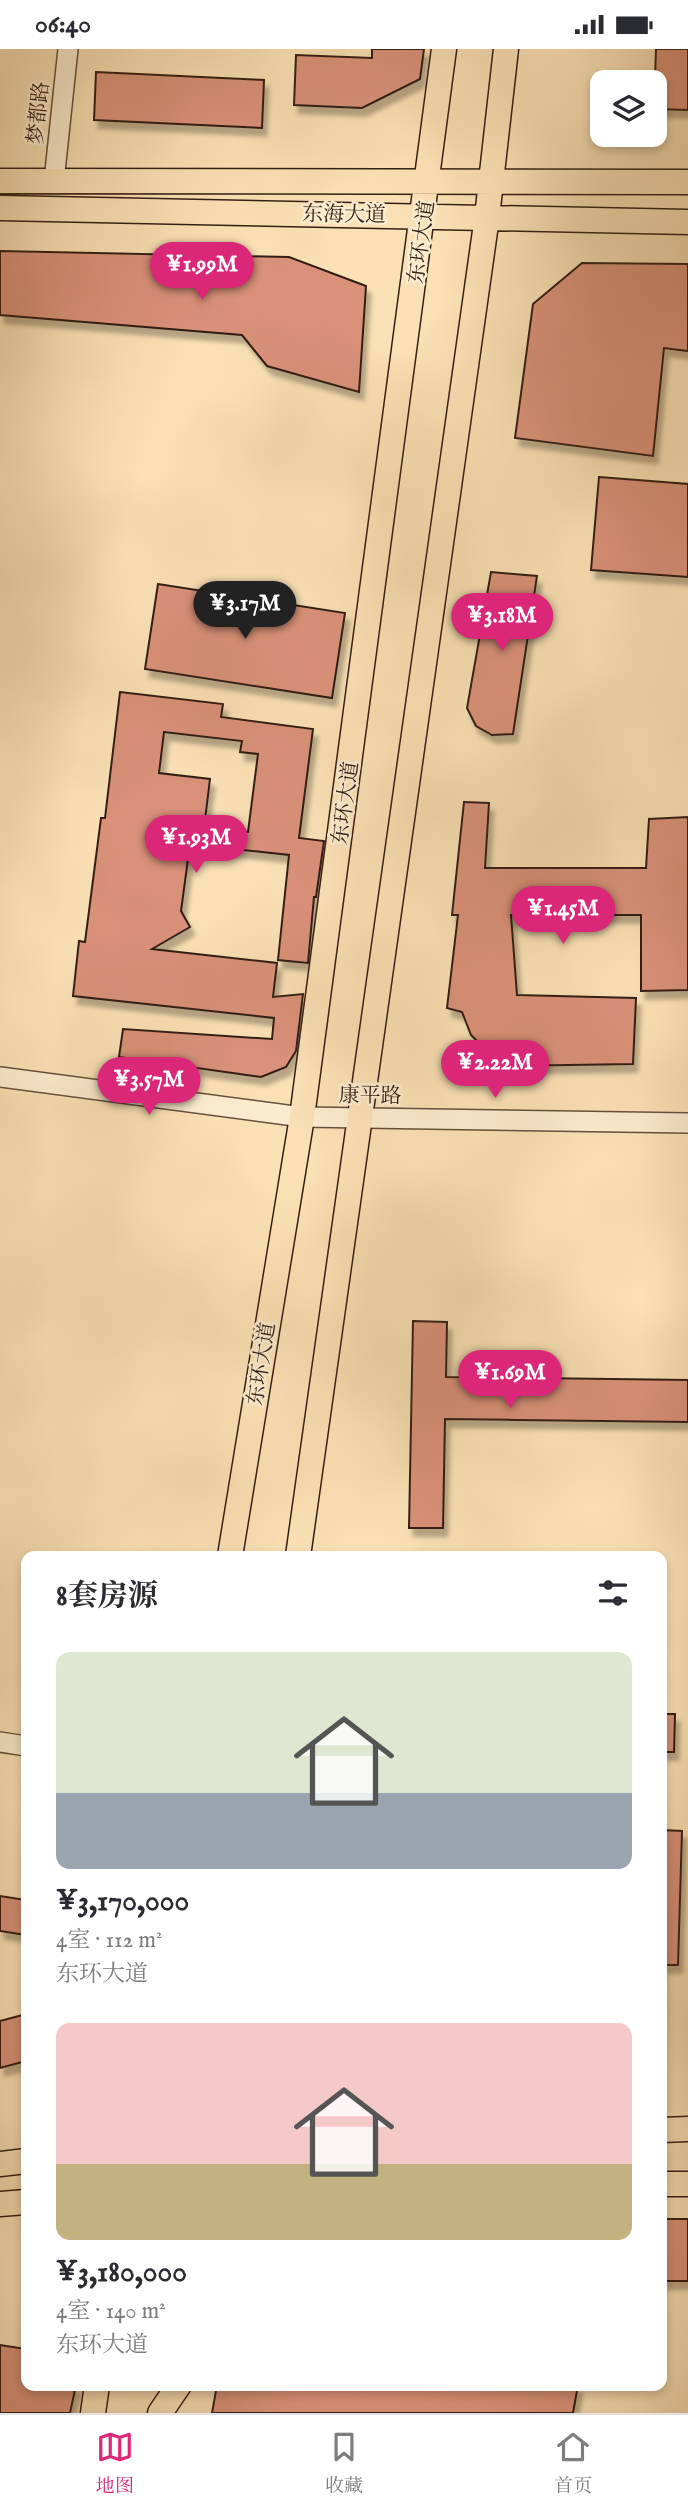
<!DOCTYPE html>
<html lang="zh">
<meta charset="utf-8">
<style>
body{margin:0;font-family:"IM FELL English","Noto Serif SC",serif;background:#f7f7f7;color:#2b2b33;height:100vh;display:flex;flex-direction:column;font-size:26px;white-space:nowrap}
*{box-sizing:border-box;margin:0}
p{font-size:23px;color:#7c7c81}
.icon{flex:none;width:38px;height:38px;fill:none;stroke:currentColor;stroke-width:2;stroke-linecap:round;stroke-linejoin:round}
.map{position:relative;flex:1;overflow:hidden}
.panel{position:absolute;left:21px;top:1502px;width:646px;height:840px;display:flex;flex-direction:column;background:#fff;border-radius:14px;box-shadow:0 4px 10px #0003}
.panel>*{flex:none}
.tools{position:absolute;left:590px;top:21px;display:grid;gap:14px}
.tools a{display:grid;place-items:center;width:77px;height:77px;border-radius:14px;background:#fff;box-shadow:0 4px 10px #0003;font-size:35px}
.price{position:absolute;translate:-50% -60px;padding:0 16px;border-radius:24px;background:#db2777;color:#fff;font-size:23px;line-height:46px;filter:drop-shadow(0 2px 4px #0008)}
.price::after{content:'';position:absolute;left:50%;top:42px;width:21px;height:16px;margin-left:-10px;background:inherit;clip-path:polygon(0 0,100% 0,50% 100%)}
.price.on{background:#222;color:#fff}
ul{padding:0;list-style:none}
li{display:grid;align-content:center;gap:14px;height:371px;padding:0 35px}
li span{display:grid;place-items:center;height:217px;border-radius:14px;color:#555}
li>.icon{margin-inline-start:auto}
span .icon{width:126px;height:126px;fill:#fffc;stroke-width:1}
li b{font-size:30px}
h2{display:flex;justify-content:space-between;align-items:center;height:84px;padding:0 35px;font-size:30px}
.status{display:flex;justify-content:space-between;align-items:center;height:49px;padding:0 35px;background:#fff;direction:ltr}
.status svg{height:19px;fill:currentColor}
.tab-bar{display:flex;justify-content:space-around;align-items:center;height:98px;border-top:2px solid #e1e1e2;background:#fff;font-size:19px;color:#7c7c81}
.tab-bar a{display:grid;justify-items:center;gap:4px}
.tab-bar .on{color:#db2777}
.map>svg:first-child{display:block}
</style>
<div class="status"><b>06:40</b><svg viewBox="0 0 49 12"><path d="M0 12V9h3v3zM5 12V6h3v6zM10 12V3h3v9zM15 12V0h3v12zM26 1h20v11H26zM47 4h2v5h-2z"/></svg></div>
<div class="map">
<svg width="688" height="2364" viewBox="0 0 688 2364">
<defs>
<filter id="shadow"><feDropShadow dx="4.5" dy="8" stdDeviation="2" flood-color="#0004"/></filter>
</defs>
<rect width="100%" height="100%" fill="#fae1b5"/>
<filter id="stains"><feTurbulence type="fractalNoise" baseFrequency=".00286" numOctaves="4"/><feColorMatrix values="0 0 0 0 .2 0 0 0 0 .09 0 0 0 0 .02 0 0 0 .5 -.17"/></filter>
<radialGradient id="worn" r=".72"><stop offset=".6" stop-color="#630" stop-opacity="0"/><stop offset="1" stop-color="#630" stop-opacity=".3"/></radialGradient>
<path fill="#d99179" stroke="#331f16" stroke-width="2" fill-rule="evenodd" filter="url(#shadow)" d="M372,0H424L420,30L362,59L294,56L296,6L372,9Z
M656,0H688V61L654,60Z
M96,23L264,31L262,79L94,71Z
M0,202L289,208L366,237L359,343L267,317L242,286L0,266Z
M582,214L688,215V302L664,299L653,407L515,389L533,255Z
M599,428L688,435V528L591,521Z
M491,523L537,527L513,685L492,686L476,677L467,659Z
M158,535L345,564L332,649L145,620Z
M120,643L223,655L221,668L313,680L299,789L324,792L316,848H314L308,914L278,911L289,806L190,795L181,862L190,878L152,900L277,914L273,948L303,945L296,1002L286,1018L261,1028L119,1008L123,980L272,990L274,969L73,947L79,892L85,893L101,769H105ZM164,683L242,692L240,703L258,705L248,783L204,779L210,730L159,724Z
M464,753L489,754L485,819H646L649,770L688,768V941L641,942V866H511L517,946L636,949L633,1015L503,1017L502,1002L478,993L471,986L462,963L447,959L458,866H452Z
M413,1272L447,1273L446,1328L688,1331V1373L445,1370L443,1479H409Z
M662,1665H675L674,1703H662Z
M662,1781L682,1782L678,1916H662Z
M0,1847L26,1851V1886L0,1882Z
M26,1965V2012L0,2019V1972Z
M662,2170H688V2232H662Z
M0,2296L26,2300V2336H76L70,2364H0Z
M217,2336H578L573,2364H212Z"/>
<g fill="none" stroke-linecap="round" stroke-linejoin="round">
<defs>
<path id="minor" d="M54,132L68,0
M0,1028L302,1068L688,1074
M0,1693L26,1697"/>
<path id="major" d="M0,132L688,133
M0,159L688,173
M230,1507L302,1068L444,0
M298,1507L487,168L506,0
M662,2081L688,2080
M0,2115L26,2112
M662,2135H688
M0,2155L26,2153
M93,2364L97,2336
M160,2364L179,2336"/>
</defs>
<use href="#minor" stroke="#65503e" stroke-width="22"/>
<use href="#major" stroke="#331f16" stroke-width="27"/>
<use href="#minor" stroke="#fceccf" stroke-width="19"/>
<use href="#major" stroke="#fae1b5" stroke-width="24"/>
</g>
<g text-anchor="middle" stroke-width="5" stroke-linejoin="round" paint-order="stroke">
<g font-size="21" fill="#331f16" stroke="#fceccf">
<text transform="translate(38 64) rotate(-84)" y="7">梦都路</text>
<text transform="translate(344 165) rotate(1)" y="7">东海大道</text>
<text transform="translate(421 193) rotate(-82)" y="7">东环大道</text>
<text transform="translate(345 754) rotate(-82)" y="7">东环大道</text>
<text transform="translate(370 1046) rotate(1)" y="7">康平路</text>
<text transform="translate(261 1315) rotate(-81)" y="7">东环大道</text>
</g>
</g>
<rect width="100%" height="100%" filter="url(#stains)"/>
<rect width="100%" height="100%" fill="url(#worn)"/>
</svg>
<div class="tools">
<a><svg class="icon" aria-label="layers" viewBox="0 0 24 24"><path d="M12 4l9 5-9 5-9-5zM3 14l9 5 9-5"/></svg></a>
</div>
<b class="price" style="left:202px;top:253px">¥1.99M</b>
<b class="price on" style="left:245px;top:592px">¥3.17M</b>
<b class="price" style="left:502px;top:604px">¥3.18M</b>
<b class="price" style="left:196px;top:826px">¥1.93M</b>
<b class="price" style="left:563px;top:897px">¥1.45M</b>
<b class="price" style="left:495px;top:1051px">¥2.22M</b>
<b class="price" style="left:149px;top:1068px">¥3.57M</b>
<b class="price" style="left:510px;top:1361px">¥1.69M</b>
<section class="panel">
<h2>8套房源<svg class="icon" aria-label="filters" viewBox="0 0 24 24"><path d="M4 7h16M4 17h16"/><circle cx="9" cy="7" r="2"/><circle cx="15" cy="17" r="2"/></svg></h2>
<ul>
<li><span style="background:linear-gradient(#dfe7d0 65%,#9aa5b1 0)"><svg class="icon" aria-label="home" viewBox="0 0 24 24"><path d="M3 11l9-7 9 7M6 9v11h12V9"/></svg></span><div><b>¥3,170,000</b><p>4室 · 112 m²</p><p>东环大道</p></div></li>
<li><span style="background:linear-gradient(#f6c9c9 65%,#c2b280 0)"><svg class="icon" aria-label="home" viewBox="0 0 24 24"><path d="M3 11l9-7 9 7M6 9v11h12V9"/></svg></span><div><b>¥3,180,000</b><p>4室 · 140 m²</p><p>东环大道</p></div></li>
</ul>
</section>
</div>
<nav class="tab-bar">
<a class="on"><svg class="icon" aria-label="map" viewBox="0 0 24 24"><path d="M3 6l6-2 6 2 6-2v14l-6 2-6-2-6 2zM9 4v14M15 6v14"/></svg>地图</a>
<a><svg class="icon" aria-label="saved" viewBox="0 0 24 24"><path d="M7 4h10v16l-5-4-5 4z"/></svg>收藏</a>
<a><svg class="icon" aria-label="home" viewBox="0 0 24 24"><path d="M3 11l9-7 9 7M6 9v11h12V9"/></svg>首页</a>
</nav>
